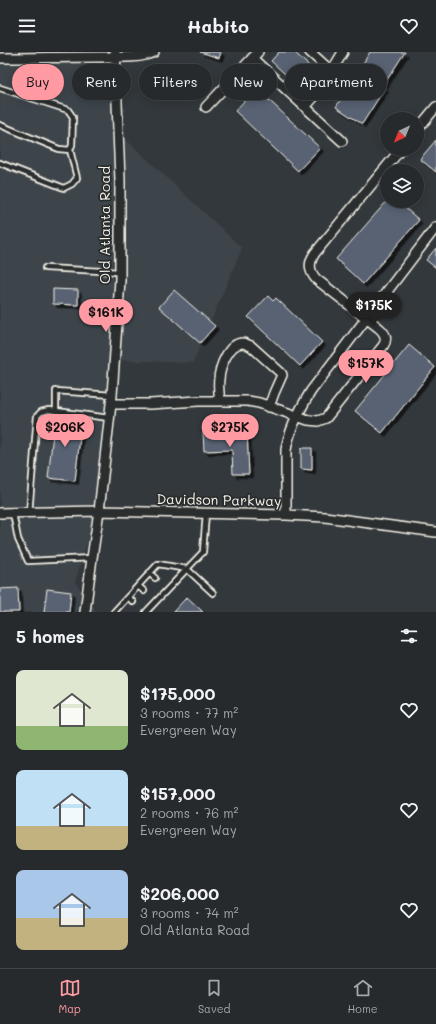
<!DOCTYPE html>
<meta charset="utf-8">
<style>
body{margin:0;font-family:Mali,sans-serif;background:#2e3235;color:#f1f3f6;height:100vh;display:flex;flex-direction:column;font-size:15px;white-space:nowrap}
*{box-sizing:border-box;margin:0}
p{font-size:13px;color:#a4a7aa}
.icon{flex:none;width:22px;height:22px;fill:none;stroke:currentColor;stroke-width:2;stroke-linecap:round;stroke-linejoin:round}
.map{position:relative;height:560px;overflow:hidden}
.sheet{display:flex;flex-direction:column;background:#262a2d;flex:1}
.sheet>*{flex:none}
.banner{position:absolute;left:12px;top:12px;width:412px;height:36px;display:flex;gap:8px}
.needle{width:26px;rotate:223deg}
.tools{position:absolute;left:380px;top:60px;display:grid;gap:8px}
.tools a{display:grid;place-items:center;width:44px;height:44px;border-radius:50%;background:#262a2d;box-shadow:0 2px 10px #0003,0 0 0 1px #424649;font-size:20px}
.price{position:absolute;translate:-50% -34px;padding:0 9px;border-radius:14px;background:#ff9aa2;color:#111;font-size:13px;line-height:26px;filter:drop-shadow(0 1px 2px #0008)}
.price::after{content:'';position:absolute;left:50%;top:24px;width:12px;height:9px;margin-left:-6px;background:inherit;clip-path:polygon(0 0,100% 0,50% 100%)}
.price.selected{background:#222;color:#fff}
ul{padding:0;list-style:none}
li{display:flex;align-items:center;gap:12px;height:100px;padding:0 16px}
li span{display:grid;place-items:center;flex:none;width:112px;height:80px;border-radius:8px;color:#555}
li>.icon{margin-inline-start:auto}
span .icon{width:48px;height:48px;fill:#fffc;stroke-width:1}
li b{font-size:17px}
h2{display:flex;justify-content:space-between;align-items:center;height:48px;padding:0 16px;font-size:17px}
.pill{padding:0 14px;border-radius:18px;background:#262a2d;box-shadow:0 2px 10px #0003,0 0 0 1px #424649;font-size:14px;line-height:36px}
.pill.selected{background:#ff9aa2;color:#111}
header{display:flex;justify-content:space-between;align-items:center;height:52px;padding:0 16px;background:#262a2d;font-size:18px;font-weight:800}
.dock{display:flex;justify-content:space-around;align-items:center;height:56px;border-top:1px solid #424649;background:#262a2d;font-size:11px;color:#a4a7aa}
.dock a{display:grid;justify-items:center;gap:2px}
.dock .selected{color:#ff9aa2}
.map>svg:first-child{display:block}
</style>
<header><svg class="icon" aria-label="menu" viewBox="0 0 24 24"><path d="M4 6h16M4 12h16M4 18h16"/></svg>Habito<svg class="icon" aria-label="heart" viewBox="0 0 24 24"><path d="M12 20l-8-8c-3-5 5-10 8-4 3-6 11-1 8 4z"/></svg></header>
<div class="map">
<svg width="436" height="560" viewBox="0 0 436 560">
<defs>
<filter id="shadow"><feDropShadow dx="3.5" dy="3.5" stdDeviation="0" flood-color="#0009"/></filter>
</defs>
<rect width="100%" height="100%" fill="#33383c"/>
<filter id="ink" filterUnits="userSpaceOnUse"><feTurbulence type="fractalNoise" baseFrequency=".025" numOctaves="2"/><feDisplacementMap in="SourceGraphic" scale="8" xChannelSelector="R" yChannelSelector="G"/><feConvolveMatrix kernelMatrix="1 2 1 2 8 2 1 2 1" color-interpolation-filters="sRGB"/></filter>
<g filter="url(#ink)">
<path fill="#3e454c" d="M0,0H112L119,81L242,196L193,311L118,308L102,440L75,530L97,560H0Z"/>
<path fill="#596273" stroke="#f4f1e8" filter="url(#shadow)" d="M200,0H221L219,6Z
M279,0H294L315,19L299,35L271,9Z
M370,0H405L383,34L385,36L362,72L336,55Z
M256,36L320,96L298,119L235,59Z
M436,88V120L420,107Z
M387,149H397L419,168L363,232L336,207Z
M436,196V216L426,208Z
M53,237L78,238V253L53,252Z
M174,238L215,274L200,291L159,255Z
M268,244L273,249L276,246L322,290L300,314L248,265Z
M409,293L435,315L382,381L355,359Z
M55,364L82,367L75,429L48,426Z
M247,379L249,422H233L232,398L204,399L203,380Z
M301,396H312V418L301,417Z
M18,536L19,560H0V537Z
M47,537L71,540L69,560H44Z
M187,545L203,560H173Z"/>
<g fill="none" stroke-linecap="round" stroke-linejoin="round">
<defs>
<path id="lane" d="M0,36L68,58L73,65L72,93L70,98L59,97L0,73
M0,111L64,136L72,132L77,126L70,98
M45,216L120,220
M56,359V339L112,343
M13,461L18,487L28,509L92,506
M29,461L37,364L41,360L49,358L109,366
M149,521L155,526
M138,534L144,539
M128,545L133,550
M114,560L158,512L187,517L213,541
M146,560L203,500L206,461"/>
<path id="street" d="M310,0L332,20
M0,6C33,6 66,5 99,5C114,5 141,7 154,0
M252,6L342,89
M206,55L258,0
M305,55L321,37L343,0
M417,78L436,55
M220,349C219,342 218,334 219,327C220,315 228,292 242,291C245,291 248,293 251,294L281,321L282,323L274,341L269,355
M111,352H150L198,349H248L259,351L308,368L318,369L326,366L383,294C388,287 385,281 379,276L316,227C309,219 308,211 315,201L401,97
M0,461L99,459L286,463L325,465L436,480
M286,463V398C289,378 300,357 311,339L436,175
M85,560L92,506L99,459L112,343L120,228V128L115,0"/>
</defs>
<use href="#lane" stroke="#f4f1e8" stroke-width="8"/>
<use href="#street" stroke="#f4f1e8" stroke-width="12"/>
<use href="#lane" stroke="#2a2d2e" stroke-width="4.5"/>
<use href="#street" stroke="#2a2d2e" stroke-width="9"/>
</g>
</g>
<g text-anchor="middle" stroke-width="3.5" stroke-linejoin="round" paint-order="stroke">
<g font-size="14" fill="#f4f1e8" stroke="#2a2d2e">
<text transform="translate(105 173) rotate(-90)" y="5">Old Atlanta Road</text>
<text transform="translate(219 448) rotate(1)" y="5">Davidson Parkway</text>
</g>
</g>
</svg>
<div class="tools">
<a><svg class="needle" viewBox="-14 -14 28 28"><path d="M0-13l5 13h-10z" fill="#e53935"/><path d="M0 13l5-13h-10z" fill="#a4a7aa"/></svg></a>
<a><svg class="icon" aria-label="layers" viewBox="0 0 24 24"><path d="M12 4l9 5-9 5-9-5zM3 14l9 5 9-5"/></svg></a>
</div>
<b class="price selected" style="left:374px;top:274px">$175K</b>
<b class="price" style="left:106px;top:281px">$161K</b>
<b class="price" style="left:366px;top:332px">$157K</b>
<b class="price" style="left:65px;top:396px">$206K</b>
<b class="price" style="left:230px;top:396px">$275K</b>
<div class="banner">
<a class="pill selected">Buy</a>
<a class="pill">Rent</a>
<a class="pill">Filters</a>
<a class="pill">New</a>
<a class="pill">Apartment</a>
</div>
</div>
<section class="sheet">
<h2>5 homes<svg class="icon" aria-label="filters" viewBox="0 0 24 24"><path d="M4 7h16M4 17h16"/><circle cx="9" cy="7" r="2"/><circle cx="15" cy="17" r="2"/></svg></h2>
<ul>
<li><span style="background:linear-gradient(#dfe7d0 70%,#8fb573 0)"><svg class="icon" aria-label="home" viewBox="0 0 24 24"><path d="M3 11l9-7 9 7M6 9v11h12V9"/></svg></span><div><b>$175,000</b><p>3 rooms · 77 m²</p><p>Evergreen Way</p></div><svg class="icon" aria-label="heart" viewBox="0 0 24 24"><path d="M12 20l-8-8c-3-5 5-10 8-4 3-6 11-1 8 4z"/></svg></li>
<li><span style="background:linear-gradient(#bfe0f5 70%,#c2b280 0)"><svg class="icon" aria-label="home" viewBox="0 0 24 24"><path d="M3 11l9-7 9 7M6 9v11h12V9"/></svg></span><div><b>$157,000</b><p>2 rooms · 76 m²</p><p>Evergreen Way</p></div><svg class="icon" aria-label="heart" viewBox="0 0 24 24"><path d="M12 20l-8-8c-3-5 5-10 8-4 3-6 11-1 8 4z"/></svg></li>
<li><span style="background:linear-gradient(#a9c7e8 60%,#c2b280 0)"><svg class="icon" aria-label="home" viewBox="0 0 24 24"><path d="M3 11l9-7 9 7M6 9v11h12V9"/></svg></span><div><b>$206,000</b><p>3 rooms · 74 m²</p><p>Old Atlanta Road</p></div><svg class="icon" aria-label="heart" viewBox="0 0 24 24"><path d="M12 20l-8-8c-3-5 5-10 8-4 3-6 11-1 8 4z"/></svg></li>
</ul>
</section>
<nav class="dock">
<a class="selected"><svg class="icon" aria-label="map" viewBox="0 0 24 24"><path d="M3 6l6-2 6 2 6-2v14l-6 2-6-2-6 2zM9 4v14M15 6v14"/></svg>Map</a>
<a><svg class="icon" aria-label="saved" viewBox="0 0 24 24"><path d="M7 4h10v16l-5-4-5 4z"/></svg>Saved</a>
<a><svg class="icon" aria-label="home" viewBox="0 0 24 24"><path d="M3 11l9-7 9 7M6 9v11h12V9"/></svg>Home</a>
</nav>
